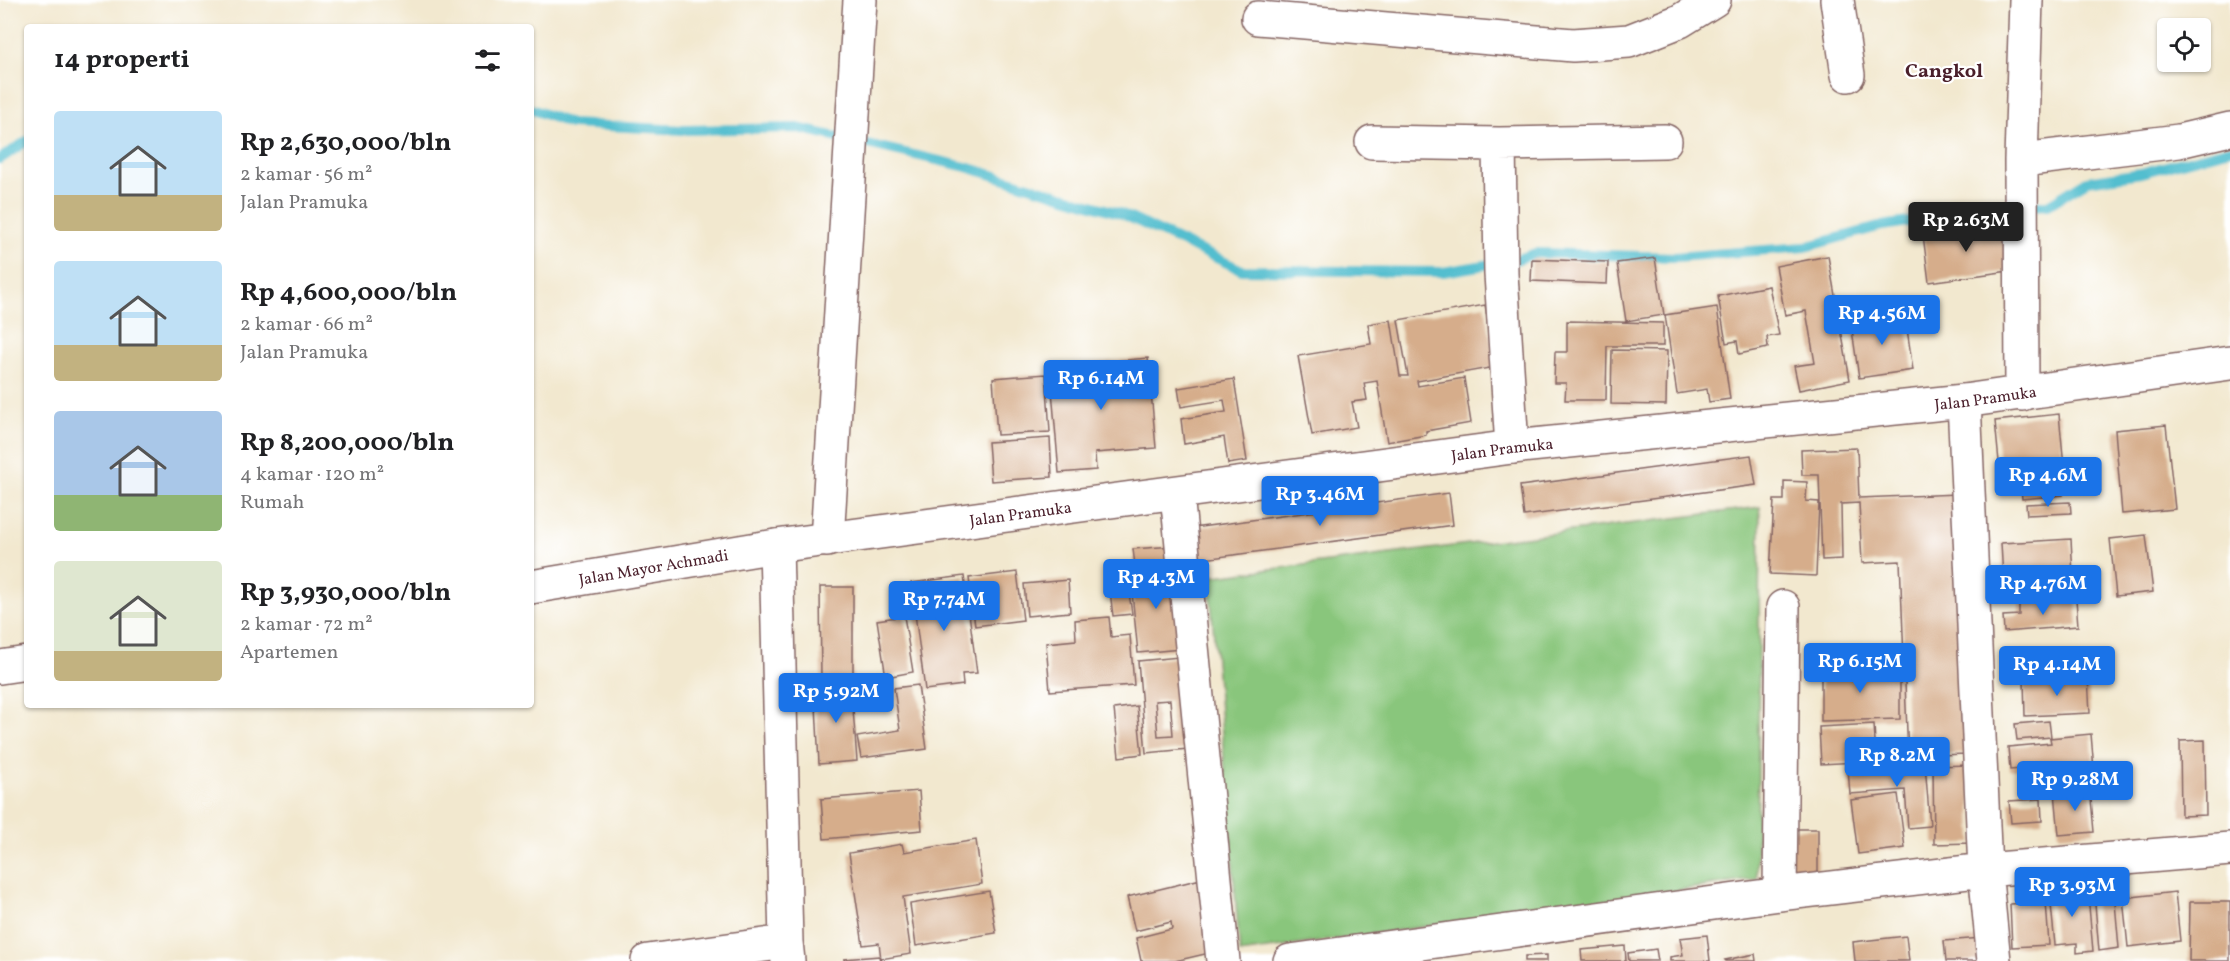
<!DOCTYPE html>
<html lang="id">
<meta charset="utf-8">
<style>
body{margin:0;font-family:Vollkorn,serif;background:#f2f2f2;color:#202124;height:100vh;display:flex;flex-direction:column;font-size:22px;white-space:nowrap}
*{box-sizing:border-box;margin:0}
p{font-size:20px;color:#757577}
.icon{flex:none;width:33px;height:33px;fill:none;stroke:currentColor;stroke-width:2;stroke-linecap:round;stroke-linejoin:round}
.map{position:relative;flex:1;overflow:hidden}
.panel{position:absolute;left:24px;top:24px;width:510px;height:684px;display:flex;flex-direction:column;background:#fff;border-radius:6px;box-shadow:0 2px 4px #0004}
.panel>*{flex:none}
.tools{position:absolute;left:2157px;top:18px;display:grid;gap:12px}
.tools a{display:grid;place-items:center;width:54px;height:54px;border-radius:6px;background:#fff;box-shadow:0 2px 4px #0004;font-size:30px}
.price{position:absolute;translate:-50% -51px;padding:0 14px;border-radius:6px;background:#1a73e8;color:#fff;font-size:20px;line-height:39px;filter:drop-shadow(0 2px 3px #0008)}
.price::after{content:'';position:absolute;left:50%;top:36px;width:18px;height:14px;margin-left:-9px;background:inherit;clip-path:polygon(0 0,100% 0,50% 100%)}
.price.selected{background:#222;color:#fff}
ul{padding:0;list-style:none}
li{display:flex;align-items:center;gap:18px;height:150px;padding:0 30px}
li span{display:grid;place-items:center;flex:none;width:168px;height:120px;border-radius:6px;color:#555}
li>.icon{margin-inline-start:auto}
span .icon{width:72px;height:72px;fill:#fffc;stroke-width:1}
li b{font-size:26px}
h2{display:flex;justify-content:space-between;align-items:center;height:72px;padding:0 30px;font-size:26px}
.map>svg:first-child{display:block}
</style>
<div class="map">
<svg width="2230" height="961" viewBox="0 0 2230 961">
<rect width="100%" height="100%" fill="#fff"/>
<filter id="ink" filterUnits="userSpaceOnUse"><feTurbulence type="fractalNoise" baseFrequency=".0167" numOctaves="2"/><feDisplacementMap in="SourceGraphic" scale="12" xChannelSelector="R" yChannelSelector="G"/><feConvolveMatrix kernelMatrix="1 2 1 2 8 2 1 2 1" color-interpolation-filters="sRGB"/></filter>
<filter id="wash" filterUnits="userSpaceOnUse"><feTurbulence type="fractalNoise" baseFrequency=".008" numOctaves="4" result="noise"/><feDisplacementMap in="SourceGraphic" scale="24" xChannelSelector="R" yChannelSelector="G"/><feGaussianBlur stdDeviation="1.35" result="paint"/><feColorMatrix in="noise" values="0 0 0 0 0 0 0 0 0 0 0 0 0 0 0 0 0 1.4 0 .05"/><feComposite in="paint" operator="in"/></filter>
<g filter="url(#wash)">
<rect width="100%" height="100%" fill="#f2e8cf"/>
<path fill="#89c67c" stroke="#6a7254" stroke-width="1.5" d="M1760,507L1757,879L1240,953L1209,577Z"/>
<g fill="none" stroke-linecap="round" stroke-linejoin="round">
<path stroke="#53becf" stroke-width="10" d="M531,109L571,124L683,130L798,128L966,167L1122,214L1242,270L1443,272L1515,260L1536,253L1675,257L1805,247L1882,226L2008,207L2048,205L2087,181L2141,173L2230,149
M0,159L27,141"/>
</g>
<g id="blocks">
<path fill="#d6ad8b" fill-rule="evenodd" d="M2004,224L2009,271L1929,282L1923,235Z
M1828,256L1850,380L1799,390L1794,366L1815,363L1806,311L1785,315L1776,266Z
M1655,258L1664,315L1626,321L1617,263Z
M1532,259L1608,262L1607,284L1531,281Z
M1769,286L1779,335L1767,337L1768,348L1739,354L1737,341L1726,343L1718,296Z
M1485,305L1495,367L1417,381L1418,386L1464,378L1471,423L1426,431V435L1387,442L1377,381L1364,383L1367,400L1352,402L1357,427L1312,435L1298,356L1371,344L1368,324L1391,320L1400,376H1408L1398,320Z
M1717,307L1730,399L1709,402L1707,389L1677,394L1665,315Z
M1905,315L1913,370L1859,378L1851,323Z
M1567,321L1663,323V346H1607L1606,400H1565L1566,383H1554L1555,352H1567Z
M1612,350L1667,351L1666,405L1611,404Z
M1148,358L1156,448L1095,453L1096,470L1059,473L1050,367Z
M1046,374L1050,432L997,435L993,378Z
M1234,379L1247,461L1228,464L1224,437L1184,444L1181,419L1226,412L1224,400L1181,407L1178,388Z
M2059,414L2064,466L2000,472L1995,421Z
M2166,425L2175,509L2122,514L2115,430Z
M1050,438L1052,477L991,481L988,442Z
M1857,448L1859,498L1958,494L1967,754L1908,756L1900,561L1862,563L1859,503L1841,504L1842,559L1822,560L1819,475H1802L1801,450Z
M1751,455L1756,485L1524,516L1520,486Z
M2061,473L2063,495L2022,499L2020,476Z
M1784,481L1807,482L1806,501L1819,502L1816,576L1770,574L1774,500H1784Z
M1449,493L1453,525L1190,561L1186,529Z
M2070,502L2071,513L2027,515L2026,504Z
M2146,535L2153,592L2116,596L2110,539Z
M2071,539L2074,594L2004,597L2001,543Z
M1174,546L1175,561L1135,565L1133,549Z
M1174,568L1181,649L1138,653L1130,572Z
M1017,572L1023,620L975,626L969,578Z
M1126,572L1132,614L1113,616L1108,574Z
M964,576L977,673L962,674L963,685L925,690L911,583Z
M1068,580L1070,612L1027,616L1024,584Z
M820,587H853V680H821Z
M2076,599L2078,626L2004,632L2003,616L2019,615V603Z
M904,616L913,672L886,677L877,620Z
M1109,617L1111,637L1130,635L1134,685L1050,691L1046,643L1076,640L1075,620Z
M1179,657L1188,749L1146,753L1138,661ZM1170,700L1173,735L1158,736L1155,701Z
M1850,668H1900V719L1821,721V669Z
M2088,677L2090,713L2025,716L2024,680Z
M851,683L857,761L819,764L815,686Z
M918,685L927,749L861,758L857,737L900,730L894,688Z
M1137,706L1142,754L1119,757L1114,709Z
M2049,721L2051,737L2017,740L2015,724Z
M1874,724L1876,761L1821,764L1819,727Z
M2091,734L2095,781L2040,786V780L2022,782L2021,769L2010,770L2008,747L2051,743L2050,738Z
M2205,740L2206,815L2181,816L2180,741Z
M1925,764L1930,826L1908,828L1905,790L1850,794L1848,769Z
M1970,765L1972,843L1934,844L1933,766Z
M2090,788L2094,832L2059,835L2055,792Z
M919,791L922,830L824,839L821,799Z
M1898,794L1905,848L1858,854L1851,800Z
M2041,799L2042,821L2011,823L2009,801Z
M1788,829H1818V881H1787Z
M976,840L982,884L903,897L911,954L881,959L879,943L863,945L849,853L902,844L904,852Z
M1201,879L1218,951L1175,961H1141L1136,938L1172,929L1171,922L1135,931L1127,897Z
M2087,884L2093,951L2077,953V943L2055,945L2050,895L2063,894V886Z
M2045,887L2049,945L2012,947L2010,904L2026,903L2025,888Z
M989,891L996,933L916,946L910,904Z
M2114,891L2119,948L2099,951L2094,893Z
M2175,892L2180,941L2128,947L2123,898Z
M2190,902H2230V961H2189Z
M1707,935L1710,961H1670V957L1683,955L1680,938Z
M1906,936L1909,961H1855L1853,942Z
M1982,938L1984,961H1946L1944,941Z
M1625,946L1626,961H1582L1581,950Z
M1656,949L1658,961H1629L1628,953Z
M1755,954L1756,961H1726L1725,960Z
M1547,955V961H1525V956Z
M879,956L880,961H844V959Z"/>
</g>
</g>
<g filter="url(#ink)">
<use href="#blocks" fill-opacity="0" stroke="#856564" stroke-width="1.5"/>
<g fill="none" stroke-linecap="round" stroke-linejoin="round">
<defs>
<path id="street" d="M1837,0L1848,75
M1258,18L1573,45L1629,41L1680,21L1714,0
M1372,142L1499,144L1665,141
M1499,144L1501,274L1512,447
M2021,160L2179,141L2230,129
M2022,394L2021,160L2026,0
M1964,401L1985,870L1994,961
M1177,494L1223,961
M827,540L860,0
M776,546L786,942L788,961
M1780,894L1783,607
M648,961L786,942
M1290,961L1780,894L1985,870L2230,849"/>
<g id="secondary">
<path id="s1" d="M531,587L776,546L1512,447L1964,401L2230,363"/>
<path d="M0,667L27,663"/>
</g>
</defs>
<use href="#street" stroke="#856564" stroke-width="36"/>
<use href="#secondary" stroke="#856564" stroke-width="36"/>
<use href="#street" stroke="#fff" stroke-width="33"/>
<use href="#secondary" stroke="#fff" stroke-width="33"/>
</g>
</g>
<g text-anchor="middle" stroke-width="4.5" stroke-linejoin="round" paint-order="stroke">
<g font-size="16" fill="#4a1f2b" stroke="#fff">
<text dy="6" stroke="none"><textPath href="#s1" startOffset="1467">Jalan Pramuka</textPath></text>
<text dy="6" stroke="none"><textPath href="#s1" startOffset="981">Jalan Pramuka</textPath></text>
<text dy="6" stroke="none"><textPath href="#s1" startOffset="495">Jalan Pramuka</textPath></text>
<text dy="6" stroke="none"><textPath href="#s1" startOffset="124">Jalan Mayor Achmadi</textPath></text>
</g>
<g font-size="20" font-weight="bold" fill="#4a1f2b" stroke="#fff">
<text x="1944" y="77">Cangkol</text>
</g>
</g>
</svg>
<div class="tools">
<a><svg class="icon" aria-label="locate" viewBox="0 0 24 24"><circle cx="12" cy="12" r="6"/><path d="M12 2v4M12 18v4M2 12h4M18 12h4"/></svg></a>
</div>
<b class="price selected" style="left:1966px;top:253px">Rp 2.63M</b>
<b class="price" style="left:1882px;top:346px">Rp 4.56M</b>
<b class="price" style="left:1101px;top:411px">Rp 6.14M</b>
<b class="price" style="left:2048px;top:508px">Rp 4.6M</b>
<b class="price" style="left:1320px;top:527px">Rp 3.46M</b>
<b class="price" style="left:1156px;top:610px">Rp 4.3M</b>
<b class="price" style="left:2043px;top:616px">Rp 4.76M</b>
<b class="price" style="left:944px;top:632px">Rp 7.74M</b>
<b class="price" style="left:1860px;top:694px">Rp 6.15M</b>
<b class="price" style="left:2057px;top:697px">Rp 4.14M</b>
<b class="price" style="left:836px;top:724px">Rp 5.92M</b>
<b class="price" style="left:1897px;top:788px">Rp 8.2M</b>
<b class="price" style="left:2075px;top:812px">Rp 9.28M</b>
<b class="price" style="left:2072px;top:918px">Rp 3.93M</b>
<section class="panel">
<h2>14 properti<svg class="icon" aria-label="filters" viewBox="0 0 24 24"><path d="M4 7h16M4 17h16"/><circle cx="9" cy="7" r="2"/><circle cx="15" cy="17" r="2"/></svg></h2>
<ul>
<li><span style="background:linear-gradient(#bfe0f5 70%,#c2b280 0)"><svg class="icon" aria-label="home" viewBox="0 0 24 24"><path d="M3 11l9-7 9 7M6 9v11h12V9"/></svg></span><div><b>Rp 2,630,000/bln</b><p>2 kamar · 56 m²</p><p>Jalan Pramuka</p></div></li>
<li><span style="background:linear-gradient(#bfe0f5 70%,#c2b280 0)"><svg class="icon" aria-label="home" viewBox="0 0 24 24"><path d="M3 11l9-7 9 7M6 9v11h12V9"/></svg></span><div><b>Rp 4,600,000/bln</b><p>2 kamar · 66 m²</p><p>Jalan Pramuka</p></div></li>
<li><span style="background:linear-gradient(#a9c7e8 70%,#8fb573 0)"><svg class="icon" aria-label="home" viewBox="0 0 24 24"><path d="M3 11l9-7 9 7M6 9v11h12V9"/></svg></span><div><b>Rp 8,200,000/bln</b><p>4 kamar · 120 m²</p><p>Rumah</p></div></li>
<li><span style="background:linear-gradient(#dfe7d0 75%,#c2b280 0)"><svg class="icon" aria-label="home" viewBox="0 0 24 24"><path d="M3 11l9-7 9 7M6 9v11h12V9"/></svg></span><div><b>Rp 3,930,000/bln</b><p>2 kamar · 72 m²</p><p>Apartemen</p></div></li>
</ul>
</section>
</div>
